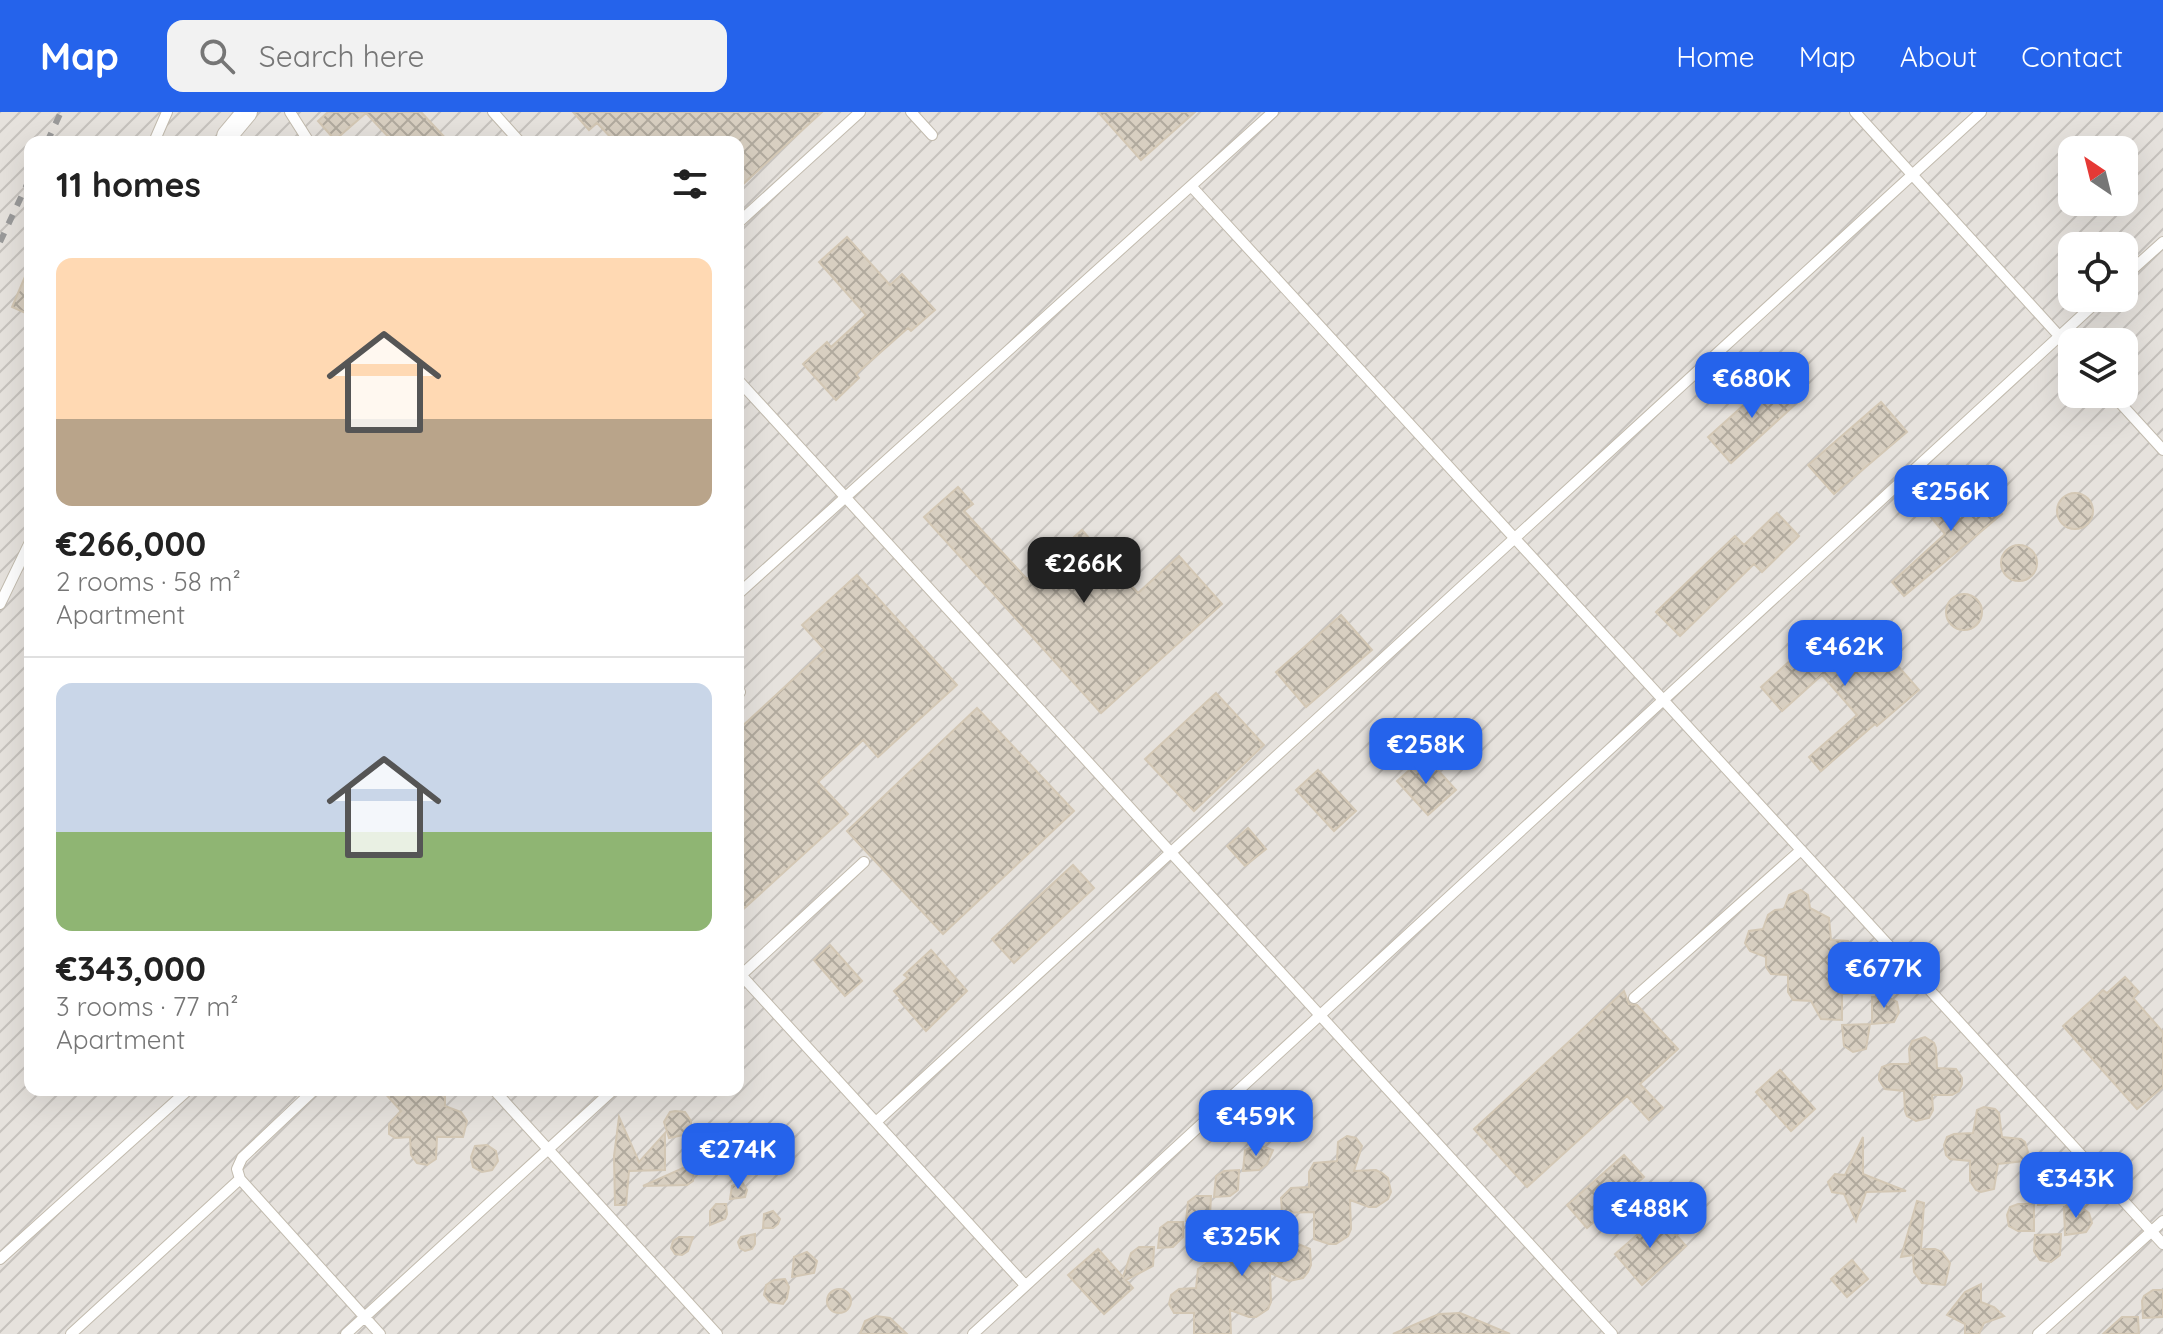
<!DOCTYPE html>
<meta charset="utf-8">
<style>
body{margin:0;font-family:Quicksand,sans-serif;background:#f2f2f2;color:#222;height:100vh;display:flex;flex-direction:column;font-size:30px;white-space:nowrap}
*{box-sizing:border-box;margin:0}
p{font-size:26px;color:#767676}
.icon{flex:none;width:44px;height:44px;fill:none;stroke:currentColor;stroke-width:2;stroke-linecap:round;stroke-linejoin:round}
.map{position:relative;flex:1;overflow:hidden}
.sheet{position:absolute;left:24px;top:24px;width:720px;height:960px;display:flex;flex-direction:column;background:#fff;border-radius:16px;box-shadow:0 8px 32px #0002}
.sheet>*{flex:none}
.needle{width:52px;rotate:325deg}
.buttons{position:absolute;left:2058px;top:24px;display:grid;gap:16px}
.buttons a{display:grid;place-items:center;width:80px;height:80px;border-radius:16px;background:#fff;box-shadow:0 8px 32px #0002;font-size:40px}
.price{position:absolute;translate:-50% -68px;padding:0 18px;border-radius:16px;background:#2563eb;color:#fff;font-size:26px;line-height:52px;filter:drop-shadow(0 2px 4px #0008)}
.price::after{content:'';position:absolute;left:50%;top:48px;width:24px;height:18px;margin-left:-12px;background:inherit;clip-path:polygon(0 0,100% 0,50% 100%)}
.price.on{background:#222;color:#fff}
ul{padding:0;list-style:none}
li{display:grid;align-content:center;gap:16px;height:424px;padding:0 32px}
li+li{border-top:2px solid #e0e0e0}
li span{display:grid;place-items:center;height:248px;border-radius:16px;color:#555}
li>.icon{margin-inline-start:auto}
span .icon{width:144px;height:144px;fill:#fffc;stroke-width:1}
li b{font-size:34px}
h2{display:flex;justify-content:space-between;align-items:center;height:96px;padding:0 32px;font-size:34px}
header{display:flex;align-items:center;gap:48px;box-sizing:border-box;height:112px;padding:0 40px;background:#2563eb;color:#fff}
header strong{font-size:38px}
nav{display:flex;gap:44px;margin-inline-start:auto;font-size:28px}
.search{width:560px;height:72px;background:#f2f2f2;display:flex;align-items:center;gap:20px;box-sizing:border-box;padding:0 28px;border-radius:16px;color:#767676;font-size:30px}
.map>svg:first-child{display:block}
</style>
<header>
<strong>Map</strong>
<div class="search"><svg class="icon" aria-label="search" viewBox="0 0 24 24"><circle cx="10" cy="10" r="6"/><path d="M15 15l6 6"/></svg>Search here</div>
<nav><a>Home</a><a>Map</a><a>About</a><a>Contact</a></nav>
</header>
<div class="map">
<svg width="2163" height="1222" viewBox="0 0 2163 1222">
<defs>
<pattern id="industrial-furrows" width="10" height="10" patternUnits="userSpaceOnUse" patternTransform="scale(2)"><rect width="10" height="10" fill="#e6e2dd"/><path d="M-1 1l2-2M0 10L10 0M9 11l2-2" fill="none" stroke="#c7c3be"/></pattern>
<pattern id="building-cross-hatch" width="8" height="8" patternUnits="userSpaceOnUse" patternTransform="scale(2)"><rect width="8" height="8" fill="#d8cfc1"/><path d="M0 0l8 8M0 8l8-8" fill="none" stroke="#b1aa9e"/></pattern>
</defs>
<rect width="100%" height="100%" fill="#f6f3ec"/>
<path fill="url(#industrial-furrows)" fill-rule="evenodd" d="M0,0H2163V1222H0ZM30,30H738V978H30ZM2072,38H2124V90H2072ZM2072,134H2124V186H2072ZM2072,230H2124V282H2072Z"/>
<path fill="url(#building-cross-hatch)" stroke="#d3c7b4" stroke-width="2" d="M328,0H421L449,30H393L366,1L335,28L318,9Z
M573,0H822L738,77V30H615L597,11L589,18Z
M1098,0H1195L1141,48Z
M847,125L890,173L902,162L935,198L911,219L908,216L856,262L859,266L836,288L803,252L827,230L831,235L866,203L819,150Z
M30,153V203L12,195Z
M1774,266L1797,291L1731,351L1708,325Z
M1881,290L1907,320L1834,382L1808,353Z
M1971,367L2002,402L1904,484L1892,470L1945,422L1930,404Z
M958,375L973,392L964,399L1027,467L1082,418L1138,481L1179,444L1222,492L1101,601L924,405Z
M2057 399a18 18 0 1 1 36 0a18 18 0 1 1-36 0Z
M1777,401L1799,424L1762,460L1754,452L1680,524L1656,500L1735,424L1744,433Z
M2001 451a18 18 0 1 1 36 0a18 18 0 1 1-36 0Z
M857,463L957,573L878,645L863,628L818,670L848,702L738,802V618L825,538L802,513Z
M1946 500a18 18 0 1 1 36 0a18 18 0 1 1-36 0Z
M1341,503L1372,538L1306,595L1276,560Z
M1869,521L1919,578L1877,614L1875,612L1821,659L1809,645L1857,603L1822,563L1782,599L1761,575L1815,526L1837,549Z
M1216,581L1264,633L1194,699L1145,647Z
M977,596L1074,699L943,822L847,719Z
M1425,644L1456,678L1428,703L1397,669Z
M1318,658L1356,699L1334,719L1296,678Z
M1248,716L1266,737L1245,754L1227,734Z
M1073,753L1094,776L1014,851L992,827Z
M1801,778L1808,783L1810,796L1829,806L1831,828L1848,829L1852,836L1853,852L1865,857L1870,865L1871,880L1842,882V908L1821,907L1811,889L1793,888L1788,880V863L1771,862L1766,855V845L1750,839L1745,831L1749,819L1763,817L1768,803L1775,798L1784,797L1789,783Z
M830,833L862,869L845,884L814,848Z
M931,838L967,879L926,919L899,888L901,887L894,879L908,866L904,863Z
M2125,865L2139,880L2133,886L2163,920V975L2137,997L2063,914L2103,878L2107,881Z
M1624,879L1629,892L1637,893L1678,937L1640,972L1663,996L1649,1008L1627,984L1527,1075L1474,1017Z
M1872,885H1888L1897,890L1899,900L1894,910L1872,912Z
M1870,912L1866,937L1853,940L1844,934L1842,913Z
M1925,925L1934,931L1936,936L1937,956L1956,957L1962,966V972L1959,979L1952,983H1932L1933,998L1929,1006L1916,1009L1907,1004L1905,999L1904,979L1885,977L1879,968V963L1882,955L1890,952H1910L1909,937L1912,929Z
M1780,958L1815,997L1791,1019L1756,980Z
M382,978H445V994L461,1000L467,1009L463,1025H437L436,1047L427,1053L417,1051L411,1043L410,1025L395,1026L389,1022V1012L401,999Z
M1984,995L1995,997L1999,1001L2002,1025L2021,1027L2025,1030L2028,1040L2024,1049L1998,1052L1994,1077L1981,1080L1976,1078L1970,1069V1049L1950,1047L1946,1043L1944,1033L1947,1025L1954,1022L1973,1021L1977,998Z
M675,999L685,1000L691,1009V1014L688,1022L669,1026L664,1010L670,1000Z
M619,1005L639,1050L665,1021V1058L629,1059L626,1093H615L614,1044Z
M1347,1024L1356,1026L1362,1034L1354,1059L1376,1058L1382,1061L1388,1066L1391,1080L1388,1087L1376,1095H1369L1350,1088L1351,1117L1348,1124L1336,1132H1329L1314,1127V1100L1282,1101L1281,1086L1291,1076L1309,1075V1060L1314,1051L1337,1049L1338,1030Z
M1863,1025V1062L1906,1079L1866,1080L1856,1109L1844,1082L1832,1080L1828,1070L1835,1062L1845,1063Z
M487,1033L496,1039L498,1049L492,1058L482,1060L473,1055L471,1045L475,1034Z
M702,1033L716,1034L720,1039L718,1046L713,1050H702Z
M1258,1033L1273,1038L1267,1052L1259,1058L1243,1059L1245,1038Z
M1624,1043L1644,1065L1587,1116L1567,1093Z
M683,1056H694L693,1069L687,1073L643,1074Z
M1239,1058L1238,1078L1230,1084L1214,1085L1216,1064L1224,1059Z
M2048,1065L2058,1067L2062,1070L2064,1091L2038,1093L2037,1076L2040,1068Z
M742,1070L747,1078L745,1085L730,1087L732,1074Z
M1196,1084H1211L1210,1104L1201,1109H1186L1188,1090Z
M1917,1089L1924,1091L1921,1137H1935L1942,1140L1950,1151L1945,1173L1922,1171L1914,1160L1913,1143L1901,1145Z
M716,1092H726L727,1102L725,1107L710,1113V1099Z
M2018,1092H2034V1119H2018L2009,1114L2007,1103L2010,1095Z
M2064,1095H2081L2089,1101L2092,1111L2086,1120L2065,1123Z
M773,1099L780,1107L778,1112L773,1116H763L764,1102Z
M1263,1100H1279V1132L1296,1131L1310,1137L1311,1153L1308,1160L1303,1166L1289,1169L1270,1161L1271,1190L1268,1197L1256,1205H1249L1230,1198L1231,1222H1194V1201H1174L1169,1192L1171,1183L1179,1177L1196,1176L1198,1157L1207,1151H1225L1226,1131L1234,1126L1252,1125L1254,1106Z
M1659,1104L1686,1134L1642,1173L1615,1142Z
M1168,1110H1183V1125L1173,1135L1158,1136L1160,1116Z
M755,1122V1132L752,1137L745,1139L740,1136L738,1130L741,1125Z
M2061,1122L2060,1143L2051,1150L2040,1148L2034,1139L2035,1123Z
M679,1125H693L688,1139L682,1143L675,1142L671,1136L673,1129Z
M1139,1135H1154L1153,1154L1126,1168L1133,1176L1104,1202L1068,1163L1098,1137L1123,1165L1131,1141Z
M807,1140L817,1149L814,1161L792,1165L794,1145Z
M1852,1148L1868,1167L1847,1185L1831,1167Z
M785,1167L789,1175L787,1186L783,1192L770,1190L764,1183L766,1173L774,1168Z
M1981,1172V1190L1994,1195L2004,1204L1984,1211L1979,1222H1965V1212L1947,1203L1965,1180Z
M827 1189a12 12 0 1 1 24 0a12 12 0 1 1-24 0Z
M2153,1178H2163V1205L2143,1206L2142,1189L2144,1184Z
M1460,1201L1510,1222H1393L1439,1202Z
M876,1204L890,1206L907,1222H860L865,1209Z
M2122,1205H2138L2139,1222H2103Z"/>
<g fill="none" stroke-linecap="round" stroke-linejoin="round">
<defs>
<path id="lane" d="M290,0L309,30
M493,0L520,30
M911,0L932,23
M1855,0L2072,238
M154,30L167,0
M1191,74L2163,1132
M738,111L860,0
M2124,165L2163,130
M738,268L1612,1222
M2112,282L2163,338
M738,482L1273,0
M0,492L30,430
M738,583L740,580
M741,863L1025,1173
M738,866L864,750
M1634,886L1801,738
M314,978L242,1046L237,1057L240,1067L380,1222
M494,978L717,1222
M876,1010L1981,0
M0,1147L188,978
M71,1222L240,1067
M346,1222L613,978
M973,1222L2101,186
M2038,1222L2163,1109"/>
<path id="street" d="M227,24L247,0"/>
</defs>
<use href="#lane" stroke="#c2bbae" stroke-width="12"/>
<use href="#street" stroke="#c2bbae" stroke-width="22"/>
<use href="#lane" stroke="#fff" stroke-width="10"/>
<use href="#street" stroke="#fff" stroke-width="20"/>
<path stroke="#9a9a9a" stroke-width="6" stroke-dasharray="10 10" stroke-linecap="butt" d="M47,30L61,0
M0,130L30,66"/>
</g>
</svg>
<div class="buttons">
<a><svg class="needle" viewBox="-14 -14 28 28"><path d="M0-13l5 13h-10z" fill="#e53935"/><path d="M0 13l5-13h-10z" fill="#767676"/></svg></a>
<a><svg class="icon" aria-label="locate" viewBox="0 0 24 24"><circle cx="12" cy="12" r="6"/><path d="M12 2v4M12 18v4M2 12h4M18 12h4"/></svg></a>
<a><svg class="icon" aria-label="layers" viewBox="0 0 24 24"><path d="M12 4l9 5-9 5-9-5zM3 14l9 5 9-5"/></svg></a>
</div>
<b class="price" style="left:1752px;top:308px">€680K</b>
<b class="price" style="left:1951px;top:421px">€256K</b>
<b class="price on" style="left:1084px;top:493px">€266K</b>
<b class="price" style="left:1845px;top:576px">€462K</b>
<b class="price" style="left:1426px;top:674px">€258K</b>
<b class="price" style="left:1884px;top:898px">€677K</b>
<b class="price" style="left:1256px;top:1046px">€459K</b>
<b class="price" style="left:738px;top:1079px">€274K</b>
<b class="price" style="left:2076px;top:1108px">€343K</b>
<b class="price" style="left:1650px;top:1138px">€488K</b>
<b class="price" style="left:1242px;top:1166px">€325K</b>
<section class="sheet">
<h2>11 homes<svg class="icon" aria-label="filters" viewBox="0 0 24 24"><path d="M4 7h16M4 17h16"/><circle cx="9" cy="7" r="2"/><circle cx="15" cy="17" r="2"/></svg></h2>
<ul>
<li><span style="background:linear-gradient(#ffd9b3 65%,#b9a48a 0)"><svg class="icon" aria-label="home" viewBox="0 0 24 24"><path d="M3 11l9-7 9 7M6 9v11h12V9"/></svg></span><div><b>€266,000</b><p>2 rooms · 58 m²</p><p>Apartment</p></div></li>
<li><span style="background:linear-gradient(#c9d6e8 60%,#8fb573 0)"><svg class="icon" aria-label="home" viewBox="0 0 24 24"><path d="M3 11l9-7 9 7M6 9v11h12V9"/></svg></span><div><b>€343,000</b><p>3 rooms · 77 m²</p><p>Apartment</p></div></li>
</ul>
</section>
</div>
